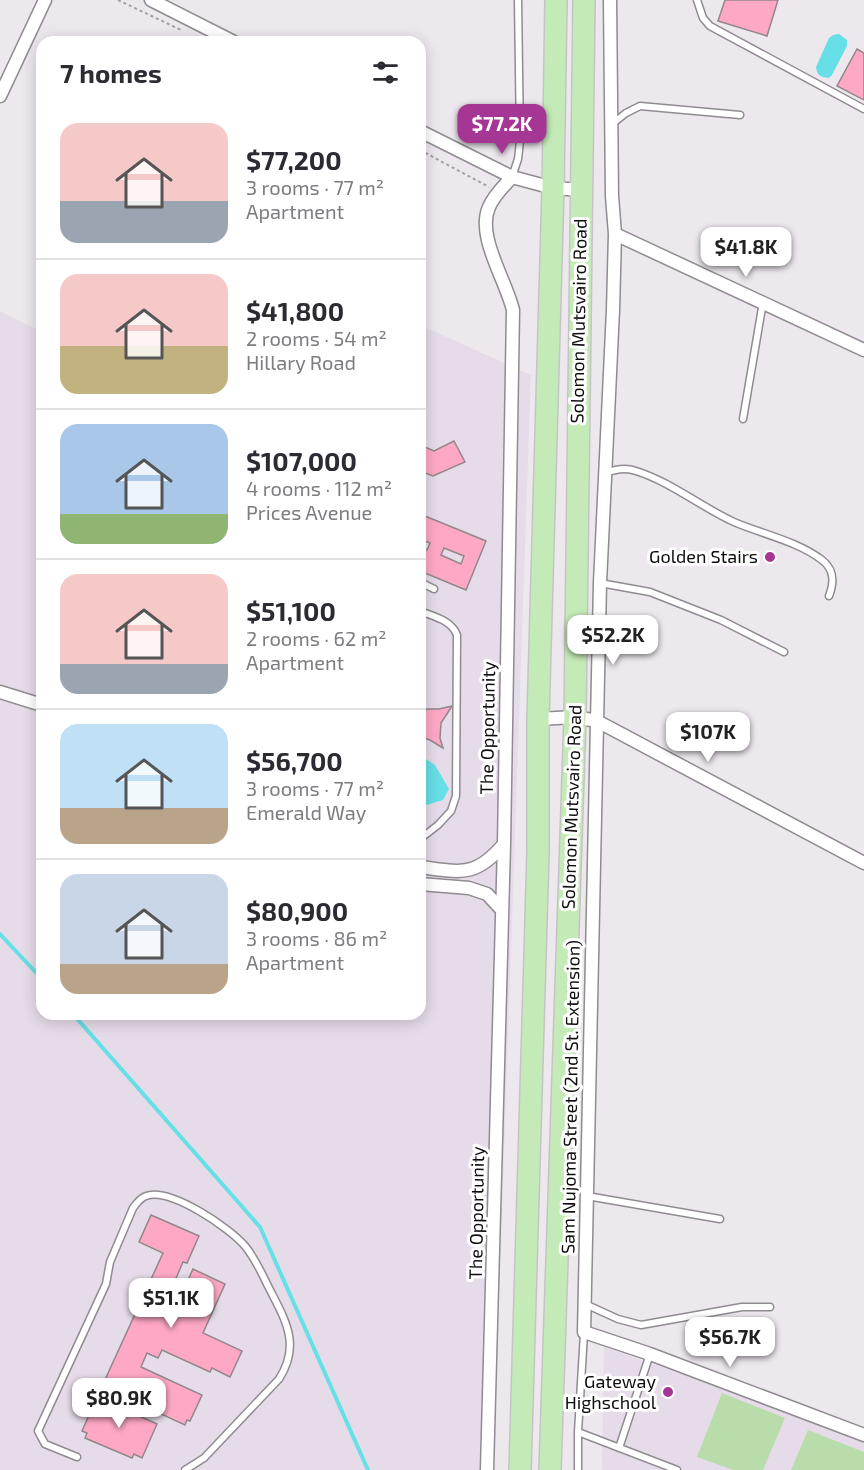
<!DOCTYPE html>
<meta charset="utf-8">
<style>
body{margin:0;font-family:"Exo 2",sans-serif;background:#f2f2f3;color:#2b2b33;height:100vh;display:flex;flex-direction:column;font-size:22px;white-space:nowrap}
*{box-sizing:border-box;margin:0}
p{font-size:20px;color:#7c7c81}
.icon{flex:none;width:33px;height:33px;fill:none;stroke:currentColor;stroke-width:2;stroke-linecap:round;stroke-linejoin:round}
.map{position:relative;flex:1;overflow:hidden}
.details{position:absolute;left:36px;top:36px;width:390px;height:984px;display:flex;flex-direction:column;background:#fff;border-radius:18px;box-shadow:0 3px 15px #0003}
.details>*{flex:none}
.price{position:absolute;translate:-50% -51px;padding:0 14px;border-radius:12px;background:#fff;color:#222;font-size:20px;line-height:39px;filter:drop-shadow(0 2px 3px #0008)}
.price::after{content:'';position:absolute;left:50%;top:36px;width:18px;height:14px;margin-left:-9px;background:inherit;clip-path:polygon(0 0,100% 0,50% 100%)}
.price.on{background:#a63694;color:#fff}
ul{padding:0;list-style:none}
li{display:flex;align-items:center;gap:18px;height:150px;padding:0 24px}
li+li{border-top:2px solid #e1e1e2}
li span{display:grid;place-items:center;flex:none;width:168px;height:120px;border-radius:18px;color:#555}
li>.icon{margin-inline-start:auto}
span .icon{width:72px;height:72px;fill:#fffc;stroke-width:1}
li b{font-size:26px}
h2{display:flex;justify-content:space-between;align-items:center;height:72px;padding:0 24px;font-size:26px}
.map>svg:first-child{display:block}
</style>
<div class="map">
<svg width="864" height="1470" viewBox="0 0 864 1470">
<rect width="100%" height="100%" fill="#ede8ee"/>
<path fill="#e6dce9" d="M0,311L42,332V1014H420V325L531,375L493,1470H0Z
M604,1347L864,1438V1470H602Z"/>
<path fill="#b8ddab" d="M722,1393L785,1418L763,1470H733L697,1457Z
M808,1430L864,1452V1470H791Z"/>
<path fill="#67dfe6" d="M839,34L847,40V46L832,75L829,78C821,77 817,76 816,67L829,38L833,35Z
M420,755L435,765L449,789L443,800L420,807Z"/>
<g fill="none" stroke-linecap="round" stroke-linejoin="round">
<path stroke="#67dfe6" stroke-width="4" d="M0,934L42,979
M73,1014L260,1227L368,1470"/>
</g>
<path fill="#ffa8c5" stroke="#90888a" stroke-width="1.5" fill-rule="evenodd" d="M725,0H778L767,36L718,21Z
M857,49L864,53V100L837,86Z
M454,441L465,462L433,476L420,471V445L434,451Z
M420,514L486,541L466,590L420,571V547L427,550L430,543L420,539ZM444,548L464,556L461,564L441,555Z
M452,706L441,723L440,738L443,748L430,740L420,737V729L426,709H439Z
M151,1215L199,1236L187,1263L183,1262L174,1283L178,1285L164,1316L170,1319L193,1269L225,1284L203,1333L242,1351L230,1377L212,1368L210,1372L162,1350L158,1358L147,1353L141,1367L202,1395L190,1421L187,1420L185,1425L122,1396L124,1392L104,1382L163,1253L139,1242Z
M97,1397L157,1424L142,1458L134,1454L132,1458L85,1438L87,1433L82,1431Z"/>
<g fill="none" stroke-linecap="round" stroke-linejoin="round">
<defs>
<path id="service" d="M697,0L703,18L710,26L864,109
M612,124L626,113L640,106L740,115
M512,177L518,159L520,141L518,0
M743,419L763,302
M606,473C616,469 625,467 636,471C671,482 701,507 734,522C762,534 797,541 822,560C835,570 834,583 829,596
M420,582L434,589
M600,583L650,592L721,620L784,652
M420,611C435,617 451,620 457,635L456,796L451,811L438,825L420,839
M587,1196L720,1219
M585,1304L618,1319L641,1325L742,1307H770
M578,1432L677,1470
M619,1448L650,1354
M77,1457L45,1444L38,1431L106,1284L110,1262L133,1208C137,1203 140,1198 146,1196C170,1187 230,1228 245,1246C255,1258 261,1272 268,1286C284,1318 302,1344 279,1379L204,1458L185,1470
M578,1470V1432L584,1333"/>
<path id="minor" d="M151,0L234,42
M610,0L612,196L615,234L613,310L600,583L584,1332L650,1354L864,1435
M0,96L45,0
M420,131L512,177L553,188L582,190
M615,234L864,350
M0,692L42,705
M538,719L575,717L597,721L864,863
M420,867C461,872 475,878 504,844
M420,884L469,888L487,894L502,910
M487,1470L504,844L513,310C506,280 476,236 489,207C494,195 504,186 512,177"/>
<path id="trunk" d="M520,1470L538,852V719L553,188L556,0
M550,1470L575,717L584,0"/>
</defs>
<use href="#service" stroke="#8f8b91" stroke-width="9"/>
<use href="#minor" stroke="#8f8b91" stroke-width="15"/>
<use href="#trunk" stroke="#c5c4c5" stroke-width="24"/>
<path stroke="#a29ea3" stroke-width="2" stroke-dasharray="3 3" stroke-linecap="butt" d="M118,0L181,30
M420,150L489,187"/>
<use href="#service" stroke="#fff" stroke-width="6"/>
<use href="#minor" stroke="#fff" stroke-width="12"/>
<use href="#trunk" stroke="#c4eab7" stroke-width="21"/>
</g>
<g fill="#a63694" stroke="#fff" stroke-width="2">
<circle cx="770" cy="557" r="6"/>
<circle cx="668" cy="1392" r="6"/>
</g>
<g text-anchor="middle" stroke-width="6" stroke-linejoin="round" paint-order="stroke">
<g font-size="18" fill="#0d0b0d" stroke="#fff">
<text transform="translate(579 321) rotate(-89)" y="6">Solomon Mutsvairo Road</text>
<text transform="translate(488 728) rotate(-89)" y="6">The Opportunity</text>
<text transform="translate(572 807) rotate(-88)" y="6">Solomon Mutsvairo Road</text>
<text transform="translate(571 1097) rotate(-89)" y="6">Sam Nujoma Street (2nd St. Extension)</text>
<text transform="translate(477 1213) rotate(-89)" y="6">The Opportunity</text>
</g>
<g font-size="18" fill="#0d0b0d" stroke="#fff" text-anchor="end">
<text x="758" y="563">Golden Stairs</text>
<text x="656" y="1388">Gateway<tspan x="656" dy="21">Highschool</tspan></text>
</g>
</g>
</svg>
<b class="price on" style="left:502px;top:155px">$77.2K</b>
<b class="price" style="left:746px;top:278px">$41.8K</b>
<b class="price" style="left:613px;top:666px">$52.2K</b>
<b class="price" style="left:708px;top:763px">$107K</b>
<b class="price" style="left:171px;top:1329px">$51.1K</b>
<b class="price" style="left:730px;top:1368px">$56.7K</b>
<b class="price" style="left:119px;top:1429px">$80.9K</b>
<section class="details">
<h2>7 homes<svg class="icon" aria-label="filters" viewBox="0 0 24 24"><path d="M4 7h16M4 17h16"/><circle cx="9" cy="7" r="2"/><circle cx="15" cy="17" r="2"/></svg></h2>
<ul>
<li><span style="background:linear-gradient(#f6c9c9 65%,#9aa5b1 0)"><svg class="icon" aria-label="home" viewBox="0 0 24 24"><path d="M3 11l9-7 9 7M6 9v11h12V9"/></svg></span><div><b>$77,200</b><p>3 rooms · 77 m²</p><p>Apartment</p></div></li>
<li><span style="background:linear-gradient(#f6c9c9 60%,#c2b280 0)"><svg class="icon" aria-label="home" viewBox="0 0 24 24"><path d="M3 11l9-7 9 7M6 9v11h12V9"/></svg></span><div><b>$41,800</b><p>2 rooms · 54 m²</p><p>Hillary Road</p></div></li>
<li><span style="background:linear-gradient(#a9c7e8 75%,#8fb573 0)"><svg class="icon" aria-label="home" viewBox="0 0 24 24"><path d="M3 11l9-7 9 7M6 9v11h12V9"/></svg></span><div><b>$107,000</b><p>4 rooms · 112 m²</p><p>Prices Avenue</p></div></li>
<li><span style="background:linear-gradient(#f6c9c9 75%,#9aa5b1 0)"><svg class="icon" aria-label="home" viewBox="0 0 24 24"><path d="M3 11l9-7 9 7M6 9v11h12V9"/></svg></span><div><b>$51,100</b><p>2 rooms · 62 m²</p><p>Apartment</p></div></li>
<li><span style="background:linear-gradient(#bfe0f5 70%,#b9a48a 0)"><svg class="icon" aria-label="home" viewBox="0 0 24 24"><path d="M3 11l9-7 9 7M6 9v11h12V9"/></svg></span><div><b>$56,700</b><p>3 rooms · 77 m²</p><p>Emerald Way</p></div></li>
<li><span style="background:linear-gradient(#c9d6e8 75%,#b9a48a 0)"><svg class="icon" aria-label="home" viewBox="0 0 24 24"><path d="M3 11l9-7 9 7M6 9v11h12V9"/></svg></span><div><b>$80,900</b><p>3 rooms · 86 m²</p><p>Apartment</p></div></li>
</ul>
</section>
</div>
